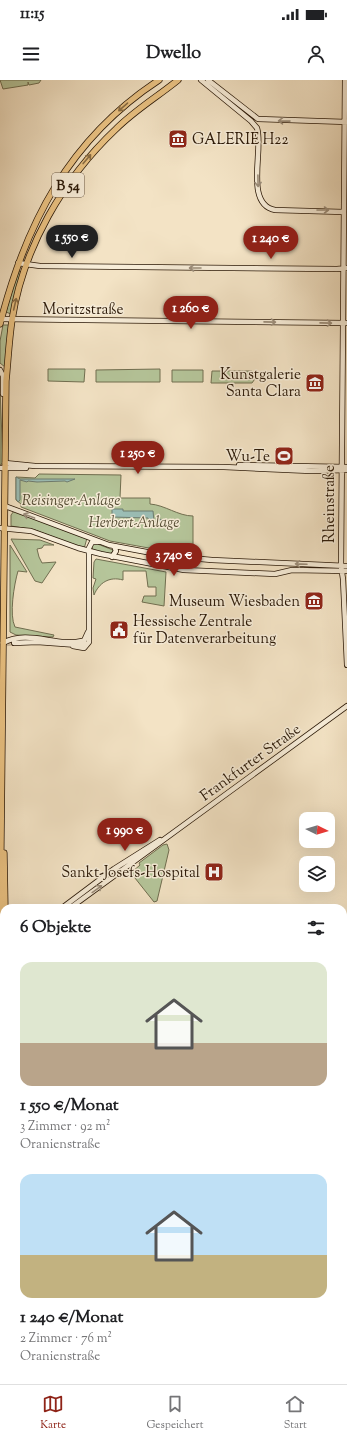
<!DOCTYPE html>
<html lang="de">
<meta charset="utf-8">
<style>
body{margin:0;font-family:"Sorts Mill Goudy",serif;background:#f6f6f6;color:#202124;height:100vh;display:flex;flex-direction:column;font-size:15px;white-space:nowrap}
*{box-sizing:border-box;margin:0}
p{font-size:13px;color:#757577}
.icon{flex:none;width:22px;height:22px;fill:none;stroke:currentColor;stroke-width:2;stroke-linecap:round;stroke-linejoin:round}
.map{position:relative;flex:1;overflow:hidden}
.details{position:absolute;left:0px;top:824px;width:347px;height:480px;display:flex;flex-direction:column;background:#fff;border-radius:12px 12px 0 0;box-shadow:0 4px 16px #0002}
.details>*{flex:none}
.needle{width:26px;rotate:95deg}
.controls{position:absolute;left:299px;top:732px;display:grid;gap:8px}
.controls a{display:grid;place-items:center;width:36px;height:36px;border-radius:8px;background:#fff;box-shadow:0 4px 16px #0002;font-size:20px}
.price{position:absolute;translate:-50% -34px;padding:0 9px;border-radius:14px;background:#8f2418;color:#fff;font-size:13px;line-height:26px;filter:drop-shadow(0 1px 2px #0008)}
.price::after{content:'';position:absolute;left:50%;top:24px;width:12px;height:9px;margin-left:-6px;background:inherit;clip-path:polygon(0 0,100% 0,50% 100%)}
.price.on{background:#222;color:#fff}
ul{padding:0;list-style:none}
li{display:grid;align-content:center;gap:8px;height:212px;padding:0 20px}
li span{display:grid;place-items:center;height:124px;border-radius:12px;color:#555}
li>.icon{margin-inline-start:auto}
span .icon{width:72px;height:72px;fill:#fffc;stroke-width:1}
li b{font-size:17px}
h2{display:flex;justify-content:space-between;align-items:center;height:48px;padding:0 20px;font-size:17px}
.status{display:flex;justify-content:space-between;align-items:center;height:28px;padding:0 20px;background:#fff;direction:ltr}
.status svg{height:11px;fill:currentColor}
header{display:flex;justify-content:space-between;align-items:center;height:52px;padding:0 20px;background:#fff;font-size:18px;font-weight:700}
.dock{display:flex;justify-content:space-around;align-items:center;height:56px;border-top:1px solid #e0e0e0;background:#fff;font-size:11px;color:#757577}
.dock a{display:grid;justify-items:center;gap:2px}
.dock .on{color:#8f2418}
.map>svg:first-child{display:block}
</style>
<div class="status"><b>11:15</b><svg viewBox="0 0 49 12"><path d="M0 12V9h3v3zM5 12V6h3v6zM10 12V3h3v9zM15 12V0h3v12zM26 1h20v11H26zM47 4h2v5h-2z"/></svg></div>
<header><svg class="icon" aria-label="menu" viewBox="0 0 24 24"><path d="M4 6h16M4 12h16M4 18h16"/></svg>Dwello<svg class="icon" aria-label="person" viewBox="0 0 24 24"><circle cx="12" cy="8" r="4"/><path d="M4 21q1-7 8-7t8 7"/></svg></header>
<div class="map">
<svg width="347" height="1304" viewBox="0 0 347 1304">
<rect width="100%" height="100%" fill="#f3e3c5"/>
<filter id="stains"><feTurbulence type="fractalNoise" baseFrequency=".005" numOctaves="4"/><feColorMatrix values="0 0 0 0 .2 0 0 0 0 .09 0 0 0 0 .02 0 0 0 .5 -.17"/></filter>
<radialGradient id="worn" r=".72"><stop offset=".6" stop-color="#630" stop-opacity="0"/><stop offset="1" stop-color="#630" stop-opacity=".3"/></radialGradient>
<path fill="#b5c59a" stroke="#706e50" d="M0,0H41L39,3L29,5L28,2V5L3,9Z
M17,191L21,192L11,234L6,232Z
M3,245H9L5,287L0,283V261Z
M48,289H85L84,302L48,301Z
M160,289V302H96V290Z
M172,290H203V302H172Z
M212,291H252L257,296L252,303H211Z
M0,309L3,383L0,385Z
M39,394L121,395L120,418H150V424C165,425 178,436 193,436V476L110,461L21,427V424L16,420V397L35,398Z
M14,431L87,458L84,469L35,450L11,446V435Z
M11,459L40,460L54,465H44L42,468L37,469L39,477L42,483L56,482L42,503L35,501Z
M95,463L113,470L112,473L107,474L93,470L91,465Z
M10,465L27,492L18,491C14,505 9,535 15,547L54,555L53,557L16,555L10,552Z
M96,479L166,492L164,526L142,522L144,516H156V507H148L146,491H123V500C109,496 99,503 94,515L93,508L96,499L93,498L94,482Z
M167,764L169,770L157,821L154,822L131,793L140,785L139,783L163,765Z
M343,970H347V1113L343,1114Z
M347,1146V1173L343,1174V1147Z
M347,1251V1304H306L305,1300H343V1253Z"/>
<path fill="#9bbeb6" stroke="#6e7c70" d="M16,397L20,399H75L67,402L65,401L37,402L28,401L27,402L20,400V420L18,422L16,419Z
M112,429H123V431H153L154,441L157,442L159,439L163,440L161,444L156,446L151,444L148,438L112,437Z"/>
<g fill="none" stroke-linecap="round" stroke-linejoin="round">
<path stroke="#cbba9f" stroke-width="4.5" stroke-dasharray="4.5 2" stroke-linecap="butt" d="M0,565L14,563"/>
<defs>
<path id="secondary" d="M201,0L251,41L257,48C264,69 244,124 275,130L344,132
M208,0L258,39L347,42
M345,0L341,486L343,499L347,585
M18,183L40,186L337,189L347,188
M0,239L347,243
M0,290L3,296V314
M5,383L35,386L224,387L311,391L347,390
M239,385L347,387
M0,388H26
M5,426L109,465L168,476L212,480L347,486
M0,448L31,451L78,468L101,474L184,490L275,494L292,490L347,491
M112,477L116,471L114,466
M3,563C28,549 56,567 82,561
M14,563L37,562L78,565L83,563L88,552
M73,566L84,568L89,562V468L92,462H98
M62,828L114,789L160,760
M70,828L347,626
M0,875L4,872
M343,955L347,956"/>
<path id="primary" d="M0,244C26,143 69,59 159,0
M4,773L5,828
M0,854L6,301C8,281 9,260 12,240C23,168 63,99 116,49C135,30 157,17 178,0
M0,878L4,879
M0,883L4,890
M0,895H4
M195,1300L197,1304"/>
</defs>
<use href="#secondary" stroke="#2a1807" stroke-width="6"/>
<use href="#primary" stroke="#2a1807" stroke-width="7"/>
<use href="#secondary" stroke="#f7edd9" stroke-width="4.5"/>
<use href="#primary" stroke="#eac282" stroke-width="5.5"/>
</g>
<defs><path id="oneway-shaft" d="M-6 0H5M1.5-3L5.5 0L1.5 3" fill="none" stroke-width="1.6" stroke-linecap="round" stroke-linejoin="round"/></defs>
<g stroke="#8a6d44">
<use href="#oneway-shaft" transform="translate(123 27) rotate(139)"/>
<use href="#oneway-shaft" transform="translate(87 79) rotate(-50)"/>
<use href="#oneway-shaft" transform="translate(15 224) rotate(-77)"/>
</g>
<g stroke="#9b8d7a">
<use href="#oneway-shaft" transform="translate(284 41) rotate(-179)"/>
<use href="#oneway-shaft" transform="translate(258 101) rotate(89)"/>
<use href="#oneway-shaft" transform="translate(323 130)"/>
<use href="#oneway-shaft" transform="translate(195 188) rotate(180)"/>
<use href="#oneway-shaft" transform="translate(270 242) rotate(1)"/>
<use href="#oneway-shaft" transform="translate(326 243) rotate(1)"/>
<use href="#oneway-shaft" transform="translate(29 436) rotate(-160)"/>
<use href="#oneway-shaft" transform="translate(301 484) rotate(-178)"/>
<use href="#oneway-shaft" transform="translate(97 809) rotate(-36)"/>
</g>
<defs>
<symbol id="museum-square" viewBox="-11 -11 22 22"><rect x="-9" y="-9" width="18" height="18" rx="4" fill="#8f2418" stroke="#f7edd9"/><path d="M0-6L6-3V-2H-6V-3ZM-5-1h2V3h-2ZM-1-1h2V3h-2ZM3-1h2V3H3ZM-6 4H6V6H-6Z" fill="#fff"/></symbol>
<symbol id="stadium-square" viewBox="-11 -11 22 22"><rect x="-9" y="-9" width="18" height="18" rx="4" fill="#8f2418" stroke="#f7edd9"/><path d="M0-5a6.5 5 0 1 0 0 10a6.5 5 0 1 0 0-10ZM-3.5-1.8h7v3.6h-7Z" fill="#fff"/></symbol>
<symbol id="civic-square" viewBox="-11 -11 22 22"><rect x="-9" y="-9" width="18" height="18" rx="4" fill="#8f2418" stroke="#f7edd9"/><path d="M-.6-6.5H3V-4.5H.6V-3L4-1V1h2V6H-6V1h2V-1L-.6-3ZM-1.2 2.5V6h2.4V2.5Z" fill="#fff"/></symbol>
<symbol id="hospital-square" viewBox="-11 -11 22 22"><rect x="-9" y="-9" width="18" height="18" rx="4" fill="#8f2418" stroke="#f7edd9"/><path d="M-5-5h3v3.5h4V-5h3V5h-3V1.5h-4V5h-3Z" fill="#fff"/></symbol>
</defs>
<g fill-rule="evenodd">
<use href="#museum-square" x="167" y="48" width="22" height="22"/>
<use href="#museum-square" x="304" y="292" width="22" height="22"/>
<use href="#stadium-square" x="273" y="365" width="22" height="22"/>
<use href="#museum-square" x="303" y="510" width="22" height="22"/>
<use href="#civic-square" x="108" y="539" width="22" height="22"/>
<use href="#hospital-square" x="203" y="781" width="22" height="22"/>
</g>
<g text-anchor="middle" stroke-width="3" stroke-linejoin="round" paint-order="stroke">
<rect fill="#f7edd9" stroke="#685846" stroke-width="1" x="52" y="93" width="32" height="24" rx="3"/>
<g font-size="14" font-weight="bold" fill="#2a1807">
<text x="68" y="110">B 54</text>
</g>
<g font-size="15" fill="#2a1807" stroke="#f7edd9" text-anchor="end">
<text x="192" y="64" text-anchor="start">GALERIE H22</text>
<text x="301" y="299">Kunstgalerie<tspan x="301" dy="17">Santa Clara</tspan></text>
<text x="270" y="381">Wu-Te</text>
<text x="300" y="526">Museum Wiesbaden</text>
<text x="133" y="546" text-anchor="start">Hessische Zentrale<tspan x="133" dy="17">für Datenverarbeitung</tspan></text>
<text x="200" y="797">Sankt-Josefs-Hospital</text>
</g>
<g font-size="15" fill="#2a1807" stroke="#f7edd9">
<text x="83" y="234">Moritzstraße</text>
<text transform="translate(329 424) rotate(-90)" y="5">Rheinstraße</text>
<text transform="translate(250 682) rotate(-36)" y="5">Frankfurter Straße</text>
</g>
<g font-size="15" font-style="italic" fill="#544c33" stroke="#f7edd9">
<text x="71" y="425">Reisinger-Anlage</text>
<text x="134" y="447">Herbert-Anlage</text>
</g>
</g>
<rect width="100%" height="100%" filter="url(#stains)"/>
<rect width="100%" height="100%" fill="url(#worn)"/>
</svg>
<div class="controls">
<a><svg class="needle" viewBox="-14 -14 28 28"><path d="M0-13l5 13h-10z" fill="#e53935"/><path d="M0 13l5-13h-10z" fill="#757577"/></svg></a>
<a><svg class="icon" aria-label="layers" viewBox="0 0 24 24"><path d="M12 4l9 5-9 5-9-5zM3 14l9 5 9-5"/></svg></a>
</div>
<b class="price on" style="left:72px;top:179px">1 550 €</b>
<b class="price" style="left:271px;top:180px">1 240 €</b>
<b class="price" style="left:191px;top:250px">1 260 €</b>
<b class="price" style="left:138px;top:395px">1 250 €</b>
<b class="price" style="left:174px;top:497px">3 740 €</b>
<b class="price" style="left:125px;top:772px">1 990 €</b>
<section class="details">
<h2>6 Objekte<svg class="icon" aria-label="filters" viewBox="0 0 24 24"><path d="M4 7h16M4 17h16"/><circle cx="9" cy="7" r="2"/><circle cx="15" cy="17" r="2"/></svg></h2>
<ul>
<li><span style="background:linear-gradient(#dfe7d0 65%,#b9a48a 0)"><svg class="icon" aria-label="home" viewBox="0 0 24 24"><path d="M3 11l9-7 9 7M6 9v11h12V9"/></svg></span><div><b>1 550 €/Monat</b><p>3 Zimmer · 92 m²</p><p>Oranienstraße</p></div></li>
<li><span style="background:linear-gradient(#bfe0f5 65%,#c2b280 0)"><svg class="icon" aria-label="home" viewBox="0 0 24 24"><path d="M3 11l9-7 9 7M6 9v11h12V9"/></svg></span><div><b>1 240 €/Monat</b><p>2 Zimmer · 76 m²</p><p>Oranienstraße</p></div></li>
</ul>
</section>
</div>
<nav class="dock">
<a class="on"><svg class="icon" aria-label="map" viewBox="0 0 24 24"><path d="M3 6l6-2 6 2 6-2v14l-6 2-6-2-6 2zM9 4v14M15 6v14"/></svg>Karte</a>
<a><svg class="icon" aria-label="saved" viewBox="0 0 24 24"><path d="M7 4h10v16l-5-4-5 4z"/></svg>Gespeichert</a>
<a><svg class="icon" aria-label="home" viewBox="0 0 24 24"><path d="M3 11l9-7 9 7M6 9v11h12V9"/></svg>Start</a>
</nav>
